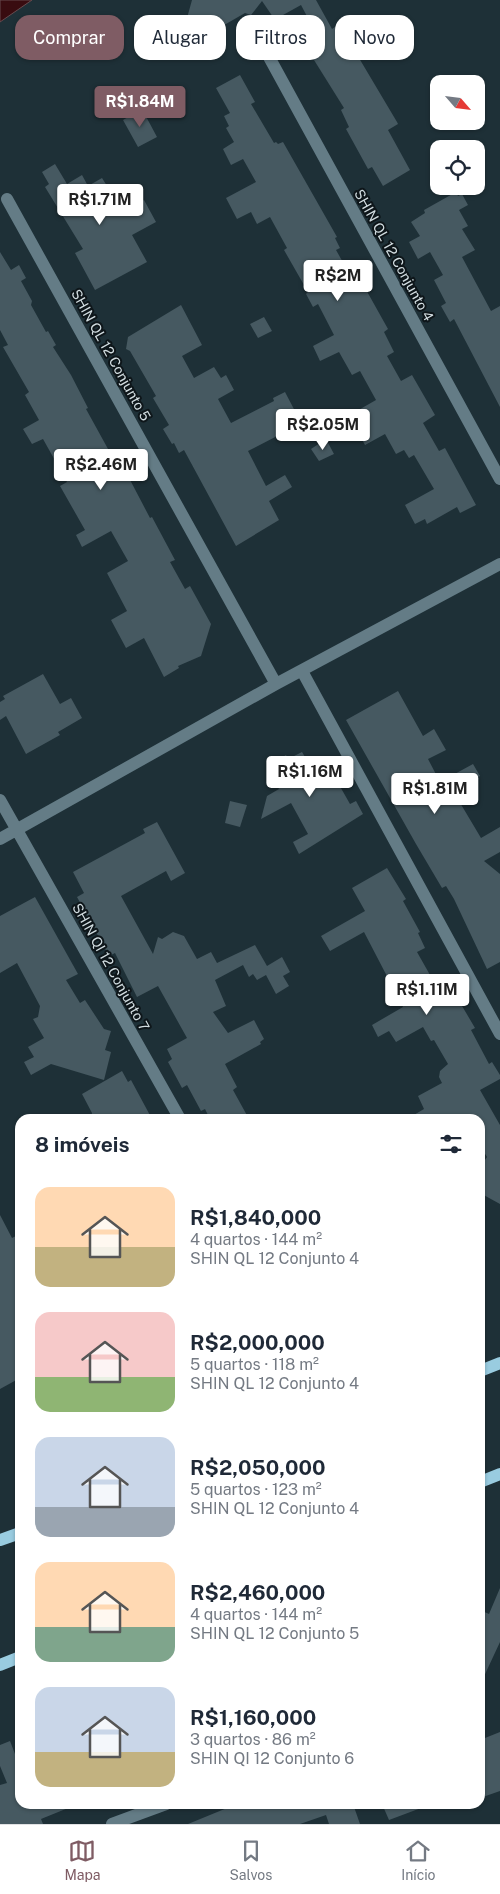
<!DOCTYPE html>
<html lang="pt">
<meta charset="utf-8">
<style>
body{margin:0;font-family:"Public Sans",sans-serif;background:#f6f6f7;color:#1f2937;height:100vh;display:flex;flex-direction:column;font-size:19px;white-space:nowrap}
*{box-sizing:border-box;margin:0}
p{font-size:16px;color:#747a83}
.icon{flex:none;width:28px;height:28px;fill:none;stroke:currentColor;stroke-width:2;stroke-linecap:round;stroke-linejoin:round}
.map{position:relative;flex:1;overflow:hidden}
.side{position:absolute;left:15px;top:1114px;width:470px;height:695px;display:flex;flex-direction:column;background:#fff;border-radius:15px;box-shadow:0 1px 4px #0004}
.side>*{flex:none}
.hud{position:absolute;left:15px;top:15px;width:470px;height:45px;display:flex;gap:10px}
.needle{width:32px;rotate:118deg}
.controls{position:absolute;left:430px;top:75px;display:grid;gap:10px}
.controls a{display:grid;place-items:center;width:55px;height:55px;border-radius:10px;background:#fff;box-shadow:0 1px 4px #0004;font-size:25px}
.price{position:absolute;translate:-50% -42px;padding:0 11px;border-radius:5px;background:#fff;color:#222;font-size:16px;line-height:32px;filter:drop-shadow(0 1px 2px #0008)}
.price::after{content:'';position:absolute;left:50%;top:30px;width:15px;height:11px;margin-left:-8px;background:inherit;clip-path:polygon(0 0,100% 0,50% 100%)}
.price.active{background:#7f5c64;color:#fff}
ul{padding:0;list-style:none}
li{display:flex;align-items:center;gap:15px;height:125px;padding:0 20px}
li span{display:grid;place-items:center;flex:none;width:140px;height:100px;border-radius:15px;color:#555}
li>.icon{margin-inline-start:auto}
span .icon{width:60px;height:60px;fill:#fffc;stroke-width:1}
li b{font-size:21px}
h2{display:flex;justify-content:space-between;align-items:center;height:60px;padding:0 20px;font-size:21px}
.tag{padding:0 18px;border-radius:15px;background:#fff;box-shadow:0 1px 4px #0004;font-size:18px;line-height:45px}
.tag.active{background:#7f5c64;color:#fff}
.tabs{display:flex;justify-content:space-around;align-items:center;height:70px;border-top:1px solid #e0e1e3;background:#fff;font-size:14px;color:#747a83}
.tabs a{display:grid;justify-items:center;gap:2px}
.tabs .active{color:#7f5c64}
.map>svg:first-child{display:block}
</style>
<div class="map">
<svg width="500" height="1824" viewBox="0 0 500 1824">
<rect width="100%" height="100%" fill="#1e3037"/>
<path fill="#390c10" stroke="#674b4f" d="M0,0H32L0,22Z"/>
<path fill="#465961" d="M192,0H316L332,29L335,27L351,56L356,53L397,122L398,124L388,130L410,170L383,186L372,167L368,169L346,129L349,127L341,110L344,108L309,52L311,51L305,41L310,22L301,5L283,15L273,17L262,1L251,15L245,13L219,28L211,57L189,50L182,36Z
M240,75L255,102L251,104L274,143L276,142L278,144L283,142L337,237L335,238L340,248L336,250L349,273L355,270L388,329L384,332L394,352L387,356L401,381L412,375L435,415L423,423L439,451L445,448L476,505L460,513L457,507L427,524L425,519L415,524L405,505L434,489L414,455L409,458L404,450L396,454L385,434L365,445L359,434L365,431L355,412L376,400L360,371L352,375L339,352L320,361L313,346L334,335L318,304L313,307L306,294L308,292L284,250L287,248L270,217L257,224L251,212L237,219L226,198L256,182L243,159L231,165L223,149L234,142L226,128L229,126L224,116L230,113L216,88Z
M142,109L157,137L138,147L123,120Z
M55,164L67,184L82,175L88,186L102,178L123,211L144,200L156,222L132,235L147,262L95,290L75,253L83,249L45,187L49,184L42,172Z
M456,192L458,196L462,194L468,205L459,210L468,226L462,229L475,250L462,257L491,311L500,306V407L454,319L450,322L441,306L446,303L434,280L443,275L430,252L418,259L409,242L420,236L411,222L425,213L424,210Z
M0,252L11,270L19,265L26,278L21,281L32,301L31,305L46,332L48,331L56,345L53,347L71,375L88,408L86,409L113,458L117,455L150,518L152,517L175,560L170,562L185,589L190,586L211,624L201,656L178,666L179,668L164,677L144,638L126,648L111,620L127,611L107,573L128,561L111,531L82,547L76,535L85,530L60,486L67,482L43,439L32,444L23,429L39,420L25,395L29,392L3,347L8,345L0,330Z
M181,305L202,345L182,356L194,378L214,367L221,378L226,375L234,390L218,399L231,423L274,401L273,398L285,392L296,413L276,424L281,434L248,451L266,486L285,475L292,487L269,501L279,520L236,546L184,450L179,453L174,443L172,444L163,429L169,425L153,398L156,396L130,351L126,349L128,337Z
M264,317L272,331L258,338L250,324Z
M326,439L334,454L319,461L311,449Z
M43,674L60,704L71,698L82,718L58,732L60,735L26,754L6,716L0,720V702L5,699L3,696Z
M398,691L423,736L434,729L446,750L428,759L440,782L473,764L480,776L461,787L464,792L456,796L481,838L500,827V852L484,861L500,874V962L487,969L454,899L446,886L442,888L416,844L346,720Z
M302,752L308,762L315,758L319,764L325,760L350,804L356,801L363,814L299,854L293,842L308,834L291,803L261,819L267,796L279,789L267,767L286,755L288,759Z
M230,801L247,805L240,827L225,823Z
M157,822L185,873L171,881L166,871L121,896L153,954L158,937L162,939L173,932L184,936L197,959L211,952L217,963L255,945L267,966L282,957L290,972L283,976L289,986L276,994L266,975L257,980L253,974L249,977L243,965L215,980L226,1006L213,1012L228,1033L254,1020L264,1039L260,1042L261,1044L225,1064L237,1087L233,1090L249,1119H210L205,1109L201,1111L187,1085L182,1088L168,1062L172,1059L167,1049L187,1038L158,986L137,997L115,953L109,956L77,897L84,893L73,872L145,833L143,829Z
M387,868L406,899L403,901L420,932L418,933L425,948L417,952L434,982L445,977L475,1028L471,1030L489,1064L492,1062L500,1075V1079L480,1090L500,1125V1204L480,1193V1179L485,1170L480,1167L487,1157L480,1146V1119H407L424,1109L418,1096L442,1083L439,1077L440,1071L448,1064L434,1040L431,1041L423,1027L396,1042L389,1031L378,1037L372,1025L403,1007L364,932L330,951L321,936L365,911L352,888Z
M35,897L78,974L66,980L80,1003L85,1000L104,1029L111,1031L105,1050L111,1052L104,1080L51,1064L31,1075L24,1062L34,1057L28,1047L44,1038L33,1019L38,1017L40,1006L17,963L0,973V916Z
M122,1071L128,1082L131,1080L152,1119H91L92,1113L82,1094Z
M0,1215L12,1238L20,1234V1378L0,1389Z
M500,1588V1642L480,1685V1610L489,1614Z
M500,1732V1791L480,1798V1740Z
M10,1741L20,1767V1804H78L41,1819L43,1824H0V1785L7,1783L0,1766V1745Z
M225,1804H353L360,1824H329L326,1815L300,1824H188L227,1808Z
M382,1804H429V1805L389,1820Z"/>
<g fill="none" stroke-linecap="round" stroke-linejoin="round">
<path stroke="#647c86" stroke-width="12" d="M263,46L500,479
M7,199L276,684
M302,671L500,1034
M0,800L180,1119
M0,839L276,684L500,564
M112,1824L166,1804"/>
<path stroke="#99cce0" stroke-width="12" d="M480,1371L500,1363
M480,1482L500,1474
M0,1540L20,1533
M0,1665L20,1657"/>
</g>
<g text-anchor="middle" stroke-width="4" stroke-linejoin="round" paint-order="stroke">
<g font-size="14" fill="#d2dde1" stroke="#0e161a">
<text transform="translate(394 255) rotate(61)" y="5">SHIN QL 12 Conjunto 4</text>
<text transform="translate(111 355) rotate(61)" y="5">SHIN QL 12 Conjunto 5</text>
<text transform="translate(111 967) rotate(61)" y="5">SHIN QI 12 Conjunto 7</text>
</g>
</g>
</svg>
<div class="controls">
<a><svg class="needle" viewBox="-14 -14 28 28"><path d="M0-13l5 13h-10z" fill="#e53935"/><path d="M0 13l5-13h-10z" fill="#747a83"/></svg></a>
<a><svg class="icon" aria-label="locate" viewBox="0 0 24 24"><circle cx="12" cy="12" r="6"/><path d="M12 2v4M12 18v4M2 12h4M18 12h4"/></svg></a>
</div>
<b class="price active" style="left:140px;top:128px">R$1.84M</b>
<b class="price" style="left:100px;top:226px">R$1.71M</b>
<b class="price" style="left:338px;top:302px">R$2M</b>
<b class="price" style="left:323px;top:451px">R$2.05M</b>
<b class="price" style="left:101px;top:491px">R$2.46M</b>
<b class="price" style="left:310px;top:798px">R$1.16M</b>
<b class="price" style="left:435px;top:815px">R$1.81M</b>
<b class="price" style="left:427px;top:1016px">R$1.11M</b>
<div class="hud">
<a class="tag active">Comprar</a>
<a class="tag">Alugar</a>
<a class="tag">Filtros</a>
<a class="tag">Novo</a>
</div>
<section class="side">
<h2>8 imóveis<svg class="icon" aria-label="filters" viewBox="0 0 24 24"><path d="M4 7h16M4 17h16"/><circle cx="9" cy="7" r="2"/><circle cx="15" cy="17" r="2"/></svg></h2>
<ul>
<li><span style="background:linear-gradient(#ffd9b3 60%,#c2b280 0)"><svg class="icon" aria-label="home" viewBox="0 0 24 24"><path d="M3 11l9-7 9 7M6 9v11h12V9"/></svg></span><div><b>R$1,840,000</b><p>4 quartos · 144 m²</p><p>SHIN QL 12 Conjunto 4</p></div></li>
<li><span style="background:linear-gradient(#f6c9c9 65%,#8fb573 0)"><svg class="icon" aria-label="home" viewBox="0 0 24 24"><path d="M3 11l9-7 9 7M6 9v11h12V9"/></svg></span><div><b>R$2,000,000</b><p>5 quartos · 118 m²</p><p>SHIN QL 12 Conjunto 4</p></div></li>
<li><span style="background:linear-gradient(#c9d6e8 70%,#9aa5b1 0)"><svg class="icon" aria-label="home" viewBox="0 0 24 24"><path d="M3 11l9-7 9 7M6 9v11h12V9"/></svg></span><div><b>R$2,050,000</b><p>5 quartos · 123 m²</p><p>SHIN QL 12 Conjunto 4</p></div></li>
<li><span style="background:linear-gradient(#ffd9b3 65%,#7fa58c 0)"><svg class="icon" aria-label="home" viewBox="0 0 24 24"><path d="M3 11l9-7 9 7M6 9v11h12V9"/></svg></span><div><b>R$2,460,000</b><p>4 quartos · 144 m²</p><p>SHIN QL 12 Conjunto 5</p></div></li>
<li><span style="background:linear-gradient(#c9d6e8 65%,#c2b280 0)"><svg class="icon" aria-label="home" viewBox="0 0 24 24"><path d="M3 11l9-7 9 7M6 9v11h12V9"/></svg></span><div><b>R$1,160,000</b><p>3 quartos · 86 m²</p><p>SHIN QI 12 Conjunto 6</p></div></li>
</ul>
</section>
</div>
<nav class="tabs">
<a class="active"><svg class="icon" aria-label="map" viewBox="0 0 24 24"><path d="M3 6l6-2 6 2 6-2v14l-6 2-6-2-6 2zM9 4v14M15 6v14"/></svg>Mapa</a>
<a><svg class="icon" aria-label="saved" viewBox="0 0 24 24"><path d="M7 4h10v16l-5-4-5 4z"/></svg>Salvos</a>
<a><svg class="icon" aria-label="home" viewBox="0 0 24 24"><path d="M3 11l9-7 9 7M6 9v11h12V9"/></svg>Início</a>
</nav>
